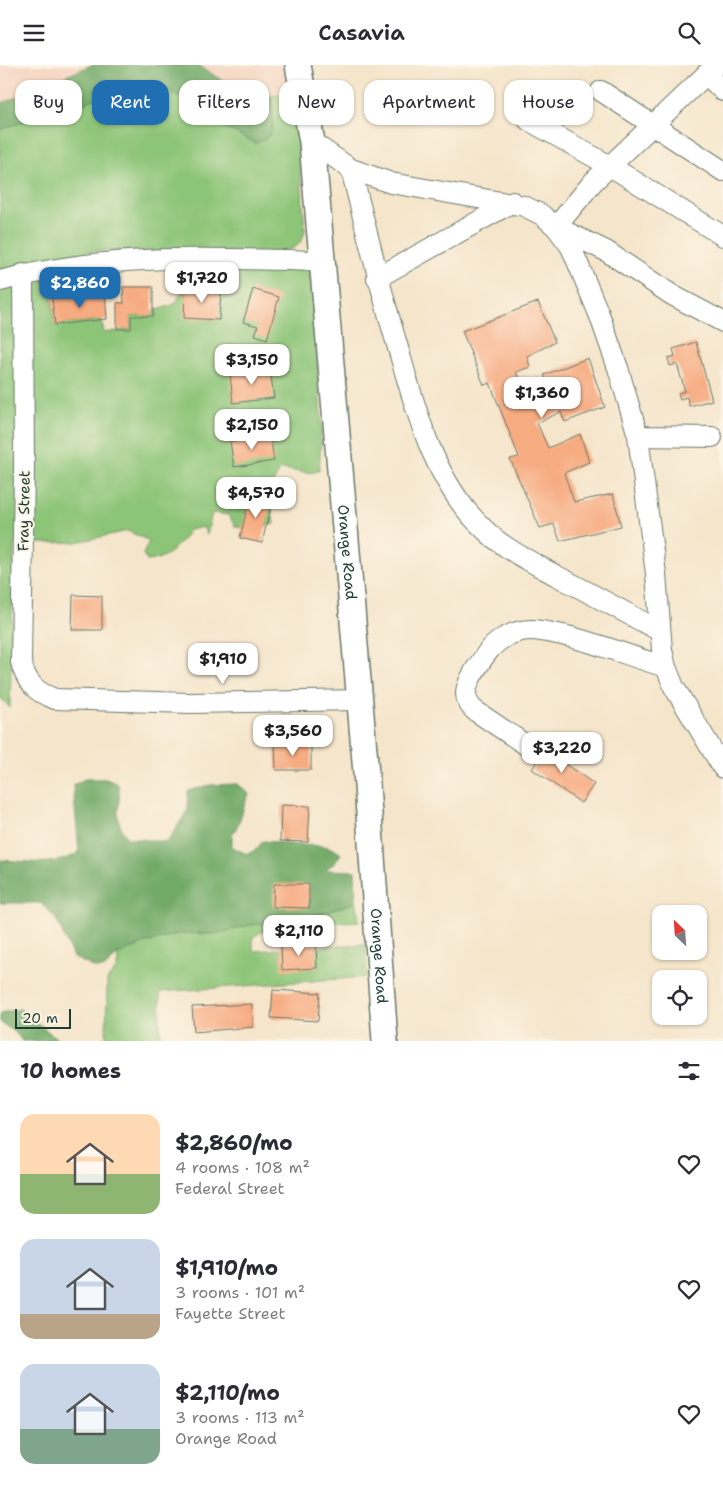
<!DOCTYPE html>
<meta charset="utf-8">
<style>
body{margin:0;font-family:"Shantell Sans",sans-serif;background:#f2f2f3;color:#2b2b33;height:100vh;display:flex;flex-direction:column;font-size:19px;white-space:nowrap}
*{box-sizing:border-box;margin:0}
p{font-size:16px;color:#7c7c81}
.icon{flex:none;width:28px;height:28px;fill:none;stroke:currentColor;stroke-width:2;stroke-linecap:round;stroke-linejoin:round}
.map{position:relative;height:976px;overflow:hidden}
.drawer{display:flex;flex-direction:column;background:#fff;flex:1}
.drawer>*{flex:none}
.hud{position:absolute;left:15px;top:15px;width:694px;height:45px;display:flex;gap:10px}
.needle{width:32px;rotate:335deg}
.controls{position:absolute;left:652px;top:840px;display:grid;gap:10px}
.controls a{display:grid;place-items:center;width:55px;height:55px;border-radius:10px;background:#fff;box-shadow:0 1px 4px #0004;font-size:25px}
.scale{position:absolute;left:15px;bottom:12px;width:56px;box-sizing:border-box;padding-left:5px;border:2px solid #1f3d34;border-top:0;font-size:14px;line-height:18px;white-space:nowrap;color:#1f3d34;-webkit-text-stroke:4px #fcf5e5;paint-order:stroke}
.price{position:absolute;translate:-50% -42px;padding:0 11px;border-radius:10px;background:#fff;color:#222;font-size:16px;line-height:32px;filter:drop-shadow(0 1px 2px #0008)}
.price::after{content:'';position:absolute;left:50%;top:30px;width:15px;height:11px;margin-left:-8px;background:inherit;clip-path:polygon(0 0,100% 0,50% 100%)}
.price.on{background:#1f6fb2;color:#fff}
ul{padding:0;list-style:none}
li{display:flex;align-items:center;gap:15px;height:125px;padding:0 20px}
li span{display:grid;place-items:center;flex:none;width:140px;height:100px;border-radius:15px;color:#555}
li>.icon{margin-inline-start:auto}
span .icon{width:60px;height:60px;fill:#fffc;stroke-width:1}
li b{font-size:21px}
h2{display:flex;justify-content:space-between;align-items:center;height:60px;padding:0 20px;font-size:21px}
.chip{padding:0 18px;border-radius:15px;background:#fff;box-shadow:0 1px 4px #0004;font-size:18px;line-height:45px}
.chip.on{background:#1f6fb2;color:#fff}
header{display:flex;justify-content:space-between;align-items:center;height:65px;padding:0 20px;background:#fff;font-size:22px;font-weight:600}
.map>svg:first-child{display:block}
</style>
<header><svg class="icon" aria-label="menu" viewBox="0 0 24 24"><path d="M4 6h16M4 12h16M4 18h16"/></svg>Casavia<svg class="icon" aria-label="search" viewBox="0 0 24 24"><circle cx="10" cy="10" r="6"/><path d="M15 15l6 6"/></svg></header>
<div class="map">
<svg width="723" height="976" viewBox="0 0 723 976">
<rect width="100%" height="100%" fill="#fcf5e5"/>
<filter id="ink" filterUnits="userSpaceOnUse"><feTurbulence type="fractalNoise" baseFrequency=".02" numOctaves="2"/><feDisplacementMap in="SourceGraphic" scale="10" xChannelSelector="R" yChannelSelector="G"/><feConvolveMatrix kernelMatrix="1 2 1 2 8 2 1 2 1" color-interpolation-filters="sRGB"/></filter>
<filter id="wash" filterUnits="userSpaceOnUse"><feTurbulence type="fractalNoise" baseFrequency=".0096" numOctaves="4" result="noise"/><feDisplacementMap in="SourceGraphic" scale="20" xChannelSelector="R" yChannelSelector="G"/><feGaussianBlur stdDeviation="1.12" result="paint"/><feColorMatrix in="noise" values="0 0 0 0 0 0 0 0 0 0 0 0 0 0 0 0 0 1.4 0 .05"/><feComposite in="paint" operator="in"/></filter>
<g filter="url(#wash)">
<rect width="100%" height="100%" fill="#f5e5cb"/>
<path fill="#f4d3c0" d="M0,0H92L0,39Z
M166,0H286L292,26L219,45Z"/>
<path fill="#8dc578" stroke="#568156" d="M153,15L186,36L208,54L255,78L273,60L271,32L292,26L298,70L305,166C301,184 290,185 274,187L96,186L57,192L0,206V65L40,50L83,39L128,17Z
M100,203L105,228L52,234L55,260L102,255L104,268L131,264V251H151L155,246L175,239L182,226L192,217L191,205L283,206L310,204L322,361L319,406C306,410 294,405 280,404L269,427L274,459L253,464L236,462L228,450L212,448L207,470L203,462L189,465C180,480 166,495 147,496L143,489L149,476L128,466L77,477L14,479L10,643L0,632V226Z
M356,837L359,856L270,862L253,872V886L366,879L367,912L160,927V976H106L107,915L117,903L118,890L143,879L181,868L215,869L250,860L302,855Z"/>
<path fill="#72aa68" stroke="#48744e" d="M92,0H198L223,16L261,21L271,32C273,51 279,73 255,78L208,54L186,36L153,15L128,17L83,39L40,50L0,65V39Z
M85,714H106L118,719C123,744 110,748 127,773L167,777L188,745V726L210,720L238,719L249,729C242,743 241,758 232,770V782L247,789L256,785L263,776C276,776 289,780 303,780C318,781 329,779 341,789L335,798L327,803V805L355,806L356,837L302,855L250,860L215,869L181,868L143,879L118,889L105,903H95L73,892L56,854L41,838H0V795C27,796 56,803 79,787L73,720Z
M20,944L60,976H22L17,969L0,957V948Z"/>
<g id="blocks">
<path fill="#f7ab81" d="M123,222H153V251H131V264H117V238H124Z
M185,224L221,226L219,255L184,253Z
M253,224L279,232L267,274L255,270L258,261L243,257Z
M105,228L107,254L55,260L52,233Z
M538,237L555,277L527,291L530,302L516,307L524,325L548,318L544,310L588,293L605,342L565,357L561,347L537,358L548,383L580,369L589,397L564,408L574,437L613,429L621,461L560,476L554,459L540,463L510,394L519,392L490,318L484,320L462,266Z
M696,277L712,335L689,341L687,332L680,334L678,328L685,326L677,299L670,301L668,293L675,291L673,284Z
M270,304L274,333L233,338L230,309Z
M270,370L274,396L234,402L230,376Z
M250,431L272,436L262,478L240,473Z
M73,530L102,531V565H72Z
M546,677L563,688L558,694L594,719L581,738L532,704L545,685L542,683Z
M311,679V705H276L275,680Z
M281,740L310,741L308,777L280,776Z
M274,819H309V843L273,842Z
M316,879L317,903L282,905L281,880Z
M273,925L320,928L318,956L271,953Z
M252,939L253,962L194,967L192,942Z"/>
</g>
</g>
<g filter="url(#ink)">
<use href="#blocks" fill-opacity="0" stroke="#6a7869" stroke-width="1"/>
<g fill="none" stroke-linecap="round" stroke-linejoin="round">
<defs>
<path id="minor" d="M706,9L723,26
M601,26L723,106
M528,55L610,101L723,171
M312,77L351,104L391,118L524,141L542,150L556,162L606,186L672,230L723,257
M351,104C366,164 380,223 398,283C416,346 434,418 484,464C505,485 532,497 557,511C592,529 626,548 660,566
M23,209L24,404L21,597C26,617 35,627 55,634L191,638L360,635
M377,213L513,137
M0,216C107,188 211,193 321,196
M638,371L712,372
M666,602L662,585L656,509L638,371L618,303L599,249L571,182L556,162L593,117L716,0
M529,682L474,645C461,632 466,621 474,607C483,593 491,579 507,571C517,566 530,564 541,566C583,572 625,590 666,602L674,622L723,703"/>
<g id="major">
<path id="s1" d="M298,0L312,77L367,720L385,976"/>
</g>
</defs>
<use href="#minor" stroke="#6a7869" stroke-width="22"/>
<use href="#major" stroke="#6a7869" stroke-width="28"/>
<use href="#minor" stroke="#fff" stroke-width="20"/>
<use href="#major" stroke="#fff" stroke-width="25"/>
</g>
</g>
<g text-anchor="middle" stroke-width="4" stroke-linejoin="round" paint-order="stroke">
<g font-size="15" fill="#1f3d34" stroke="#fcf5e5">
<text transform="translate(24 446) rotate(-89)" y="5">Fray Street</text>
<text dy="5" stroke="none"><textPath href="#s1" startOffset="490">Orange Road</textPath></text>
<text dy="5" stroke="none"><textPath href="#s1" startOffset="895">Orange Road</textPath></text>
</g>
</g>
</svg>
<div class="controls">
<a><svg class="needle" viewBox="-14 -14 28 28"><path d="M0-13l5 13h-10z" fill="#e53935"/><path d="M0 13l5-13h-10z" fill="#7c7c81"/></svg></a>
<a><svg class="icon" aria-label="locate" viewBox="0 0 24 24"><circle cx="12" cy="12" r="6"/><path d="M12 2v4M12 18v4M2 12h4M18 12h4"/></svg></a>
</div>
<div class="scale">20 m</div>
<b class="price" style="left:202px;top:239px">$1,720</b>
<b class="price on" style="left:80px;top:244px">$2,860</b>
<b class="price" style="left:252px;top:321px">$3,150</b>
<b class="price" style="left:542px;top:354px">$1,360</b>
<b class="price" style="left:252px;top:386px">$2,150</b>
<b class="price" style="left:256px;top:454px">$4,570</b>
<b class="price" style="left:223px;top:620px">$1,910</b>
<b class="price" style="left:293px;top:692px">$3,560</b>
<b class="price" style="left:562px;top:709px">$3,220</b>
<b class="price" style="left:299px;top:892px">$2,110</b>
<div class="hud">
<a class="chip">Buy</a>
<a class="chip on">Rent</a>
<a class="chip">Filters</a>
<a class="chip">New</a>
<a class="chip">Apartment</a>
<a class="chip">House</a>
</div>
</div>
<section class="drawer">
<h2>10 homes<svg class="icon" aria-label="filters" viewBox="0 0 24 24"><path d="M4 7h16M4 17h16"/><circle cx="9" cy="7" r="2"/><circle cx="15" cy="17" r="2"/></svg></h2>
<ul>
<li><span style="background:linear-gradient(#ffd9b3 60%,#8fb573 0)"><svg class="icon" aria-label="home" viewBox="0 0 24 24"><path d="M3 11l9-7 9 7M6 9v11h12V9"/></svg></span><div><b>$2,860/mo</b><p>4 rooms · 108 m²</p><p>Federal Street</p></div><svg class="icon" aria-label="heart" viewBox="0 0 24 24"><path d="M12 20l-8-8c-3-5 5-10 8-4 3-6 11-1 8 4z"/></svg></li>
<li><span style="background:linear-gradient(#c9d6e8 75%,#b9a48a 0)"><svg class="icon" aria-label="home" viewBox="0 0 24 24"><path d="M3 11l9-7 9 7M6 9v11h12V9"/></svg></span><div><b>$1,910/mo</b><p>3 rooms · 101 m²</p><p>Fayette Street</p></div><svg class="icon" aria-label="heart" viewBox="0 0 24 24"><path d="M12 20l-8-8c-3-5 5-10 8-4 3-6 11-1 8 4z"/></svg></li>
<li><span style="background:linear-gradient(#c9d6e8 65%,#7fa58c 0)"><svg class="icon" aria-label="home" viewBox="0 0 24 24"><path d="M3 11l9-7 9 7M6 9v11h12V9"/></svg></span><div><b>$2,110/mo</b><p>3 rooms · 113 m²</p><p>Orange Road</p></div><svg class="icon" aria-label="heart" viewBox="0 0 24 24"><path d="M12 20l-8-8c-3-5 5-10 8-4 3-6 11-1 8 4z"/></svg></li>
</ul>
</section>
